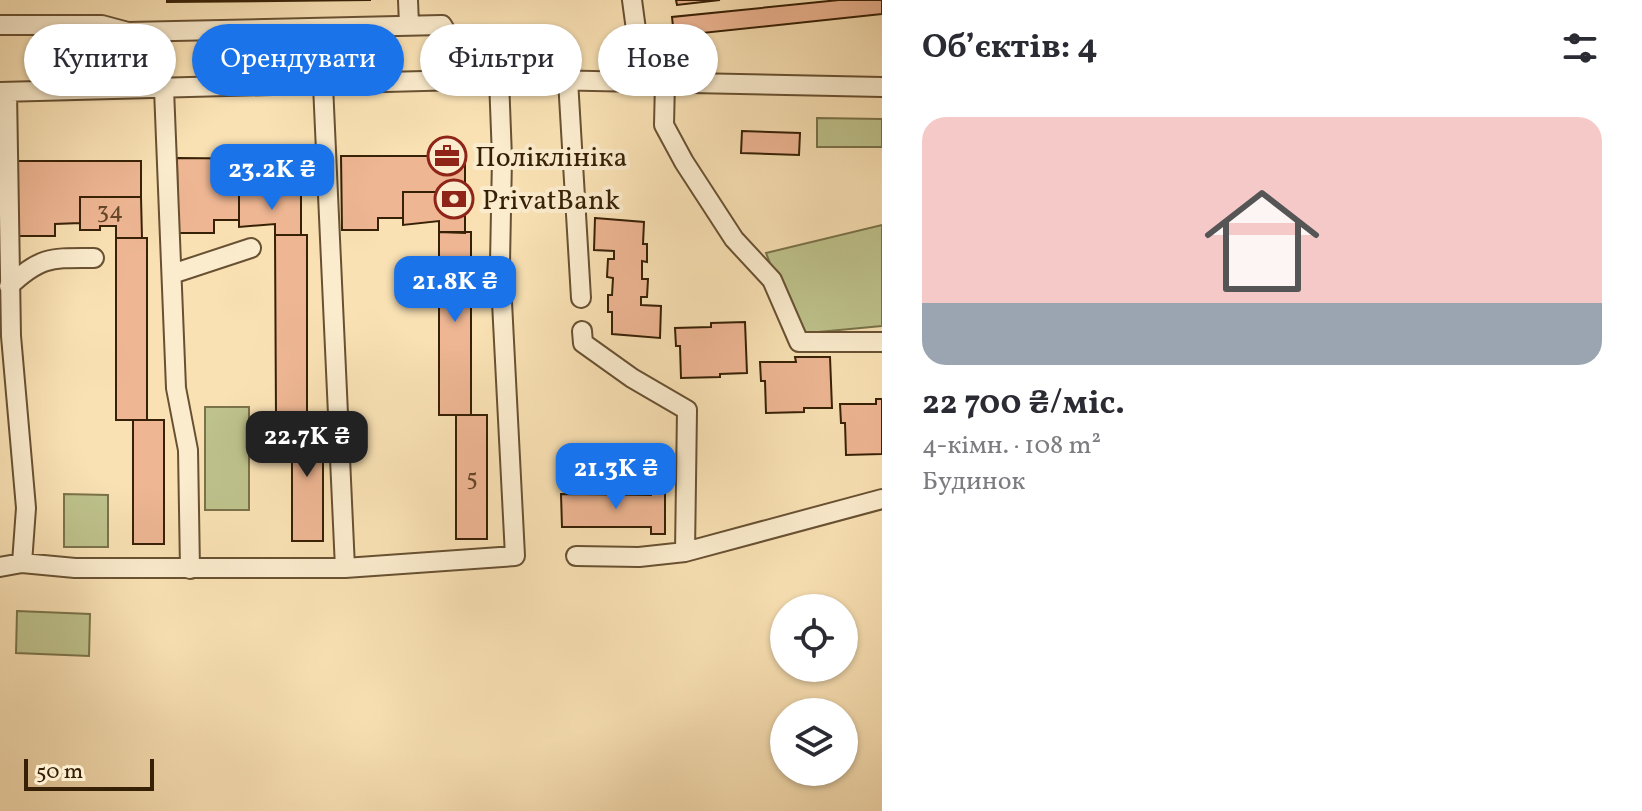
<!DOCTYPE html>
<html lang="uk">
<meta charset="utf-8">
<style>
body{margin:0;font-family:Vollkorn,serif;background:#f2f2f3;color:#2b2b33;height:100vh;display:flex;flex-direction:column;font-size:30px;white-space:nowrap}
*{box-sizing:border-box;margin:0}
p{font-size:26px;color:#7c7c81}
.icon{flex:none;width:44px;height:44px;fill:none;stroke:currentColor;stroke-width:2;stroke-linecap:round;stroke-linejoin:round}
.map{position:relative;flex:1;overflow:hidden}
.side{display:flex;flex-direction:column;background:#fff;width:760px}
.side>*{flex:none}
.top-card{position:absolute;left:24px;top:24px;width:738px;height:72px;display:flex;gap:16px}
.controls{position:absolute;left:770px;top:594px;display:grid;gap:16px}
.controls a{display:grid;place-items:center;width:88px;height:88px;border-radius:50%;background:#fff;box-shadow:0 2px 6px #0004;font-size:40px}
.scale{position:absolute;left:24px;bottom:20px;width:130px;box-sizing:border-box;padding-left:8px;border:4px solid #372106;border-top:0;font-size:22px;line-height:28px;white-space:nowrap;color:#372106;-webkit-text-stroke:6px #fbecce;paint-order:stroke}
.price{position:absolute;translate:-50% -68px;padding:0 18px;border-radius:16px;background:#1a73e8;color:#fff;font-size:26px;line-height:52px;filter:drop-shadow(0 2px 4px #0008)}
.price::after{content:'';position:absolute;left:50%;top:48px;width:24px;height:18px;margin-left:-12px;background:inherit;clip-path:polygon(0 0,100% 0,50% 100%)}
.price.current{background:#222;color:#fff}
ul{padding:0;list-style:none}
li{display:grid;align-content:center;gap:16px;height:424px;padding:0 40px}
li+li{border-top:2px solid #e1e1e2}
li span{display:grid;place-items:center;height:248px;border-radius:24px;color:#555}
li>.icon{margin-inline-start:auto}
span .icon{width:144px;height:144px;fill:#fffc;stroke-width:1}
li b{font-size:34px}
h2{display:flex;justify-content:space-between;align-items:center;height:96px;padding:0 40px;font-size:34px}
.pill{padding:0 28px;border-radius:36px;background:#fff;box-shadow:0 2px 6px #0004;font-size:28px;line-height:72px}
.pill.current{background:#1a73e8;color:#fff}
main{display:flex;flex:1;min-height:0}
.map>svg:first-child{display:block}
</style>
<main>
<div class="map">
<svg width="882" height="811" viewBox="0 0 882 811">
<rect width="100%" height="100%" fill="#f9e1b4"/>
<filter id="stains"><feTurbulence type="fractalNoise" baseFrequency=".0025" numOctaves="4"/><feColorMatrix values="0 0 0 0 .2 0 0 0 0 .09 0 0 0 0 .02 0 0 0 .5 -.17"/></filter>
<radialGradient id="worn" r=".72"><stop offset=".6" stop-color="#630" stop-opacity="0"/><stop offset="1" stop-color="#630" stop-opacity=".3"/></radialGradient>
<path fill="#bec28c" stroke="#7a7249" stroke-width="2" d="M817,118L882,119V147H817Z
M882,225V326L797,334L766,253Z
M205,407H249V510H205Z
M64,494L108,495V547H64Z
M17,611L90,614L89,656L16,653Z"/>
<path fill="#eeb693" stroke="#372106" stroke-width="2" d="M167,0H371L167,2Z
M676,0H720L677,5Z
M839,0H882V14L674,36L672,17Z
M742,131L800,133L799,155L741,153Z
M341,156H465V192H403V218H378V230H342Z
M177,158L301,159V194H239V220H214V233H178Z
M18,161H141V197H80V223L55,224V236H18Z
M403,192H465V233L439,232V221L403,225Z
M239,194H301V235H275V224L239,227Z
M80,197H141L142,238H116V226H100V230H80Z
M595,218L644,222L643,244H647V262L642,261V279H648L647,297H641V305L661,306L660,338L612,334V312H608V295H612L613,278L607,277L608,259H614V251L594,250Z
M439,232H471V415H439Z
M275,235H307V417H276Z
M116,238H147V420H116Z
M745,322L747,373L720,374V377L681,378L680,346H676L675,328L711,327V323Z
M795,357H830L832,408H804V412L766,413L765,381H761L760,362H796Z
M876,399H882V454L846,455L845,423H841L840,404H876Z
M456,415H487V539H456Z
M292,417L323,418V541H292Z
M133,420H164V544H133Z
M651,487H665V534H651V527H562L561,494L651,495Z"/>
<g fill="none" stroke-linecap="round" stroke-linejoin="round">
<defs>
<path id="minor" d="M408,0L409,25
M632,0L639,52L647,81
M0,25H102L128,32L442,25L456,48L458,81
M568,80L581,298
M665,82L664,125L684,162L734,239L772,280L799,342H882
M323,85L345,568
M164,89L176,388L188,450L190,569
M0,92L499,79L882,87
M7,92L11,336L26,508L22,563
M172,274L251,248
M9,286C41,256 51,258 94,258
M582,331L583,343L632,378L687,410L685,552
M576,556L639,557L685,552L882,499
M0,567L22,563L75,568H345L515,556L500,263L502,158L499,79"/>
</defs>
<use href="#minor" stroke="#685132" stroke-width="22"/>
<use href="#minor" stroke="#fbecce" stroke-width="18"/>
</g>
<defs>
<symbol id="office-ring" viewBox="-11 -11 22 22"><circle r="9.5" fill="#fbecce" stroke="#8f2418" stroke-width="1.5"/><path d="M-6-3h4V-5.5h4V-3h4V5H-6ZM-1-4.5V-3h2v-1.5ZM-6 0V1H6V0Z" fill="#8f2418"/></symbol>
<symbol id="bank-ring" viewBox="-11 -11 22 22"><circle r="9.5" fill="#fbecce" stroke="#8f2418" stroke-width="1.5"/><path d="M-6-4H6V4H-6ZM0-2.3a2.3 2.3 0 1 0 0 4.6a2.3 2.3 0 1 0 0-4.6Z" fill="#8f2418"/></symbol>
</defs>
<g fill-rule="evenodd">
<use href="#office-ring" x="425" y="134" width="44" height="44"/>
<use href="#bank-ring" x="432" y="177" width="44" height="44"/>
</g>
<g text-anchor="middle" stroke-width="8" stroke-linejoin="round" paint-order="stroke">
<g font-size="24" fill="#654629">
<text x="110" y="218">34</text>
<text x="472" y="485">5</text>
</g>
<g font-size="28" fill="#372106" stroke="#fbecce" text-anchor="start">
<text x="475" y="166">Поліклініка</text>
<text x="482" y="209">PrivatBank</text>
</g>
</g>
<rect width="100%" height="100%" filter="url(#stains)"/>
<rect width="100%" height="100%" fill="url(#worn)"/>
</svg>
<div class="controls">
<a><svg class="icon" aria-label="locate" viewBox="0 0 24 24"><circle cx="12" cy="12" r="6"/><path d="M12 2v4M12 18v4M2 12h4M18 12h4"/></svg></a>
<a><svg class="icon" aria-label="layers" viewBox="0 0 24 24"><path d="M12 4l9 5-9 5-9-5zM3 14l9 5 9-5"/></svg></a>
</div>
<div class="scale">50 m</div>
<b class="price" style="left:272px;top:212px">23.2K ₴</b>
<b class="price" style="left:455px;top:324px">21.8K ₴</b>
<b class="price current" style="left:307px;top:479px">22.7K ₴</b>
<b class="price" style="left:616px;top:511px">21.3K ₴</b>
<div class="top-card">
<a class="pill">Купити</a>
<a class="pill current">Орендувати</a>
<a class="pill">Фільтри</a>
<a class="pill">Нове</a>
</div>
</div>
<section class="side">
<h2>Об’єктів: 4<svg class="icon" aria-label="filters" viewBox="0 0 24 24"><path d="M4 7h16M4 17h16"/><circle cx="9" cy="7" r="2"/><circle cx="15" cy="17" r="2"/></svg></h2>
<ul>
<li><span style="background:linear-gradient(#f6c9c9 75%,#9aa5b1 0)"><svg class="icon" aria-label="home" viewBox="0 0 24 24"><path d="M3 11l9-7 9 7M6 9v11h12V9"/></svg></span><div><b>22 700 ₴/міс.</b><p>4-кімн. · 108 m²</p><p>Будинок</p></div></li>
</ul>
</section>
</main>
